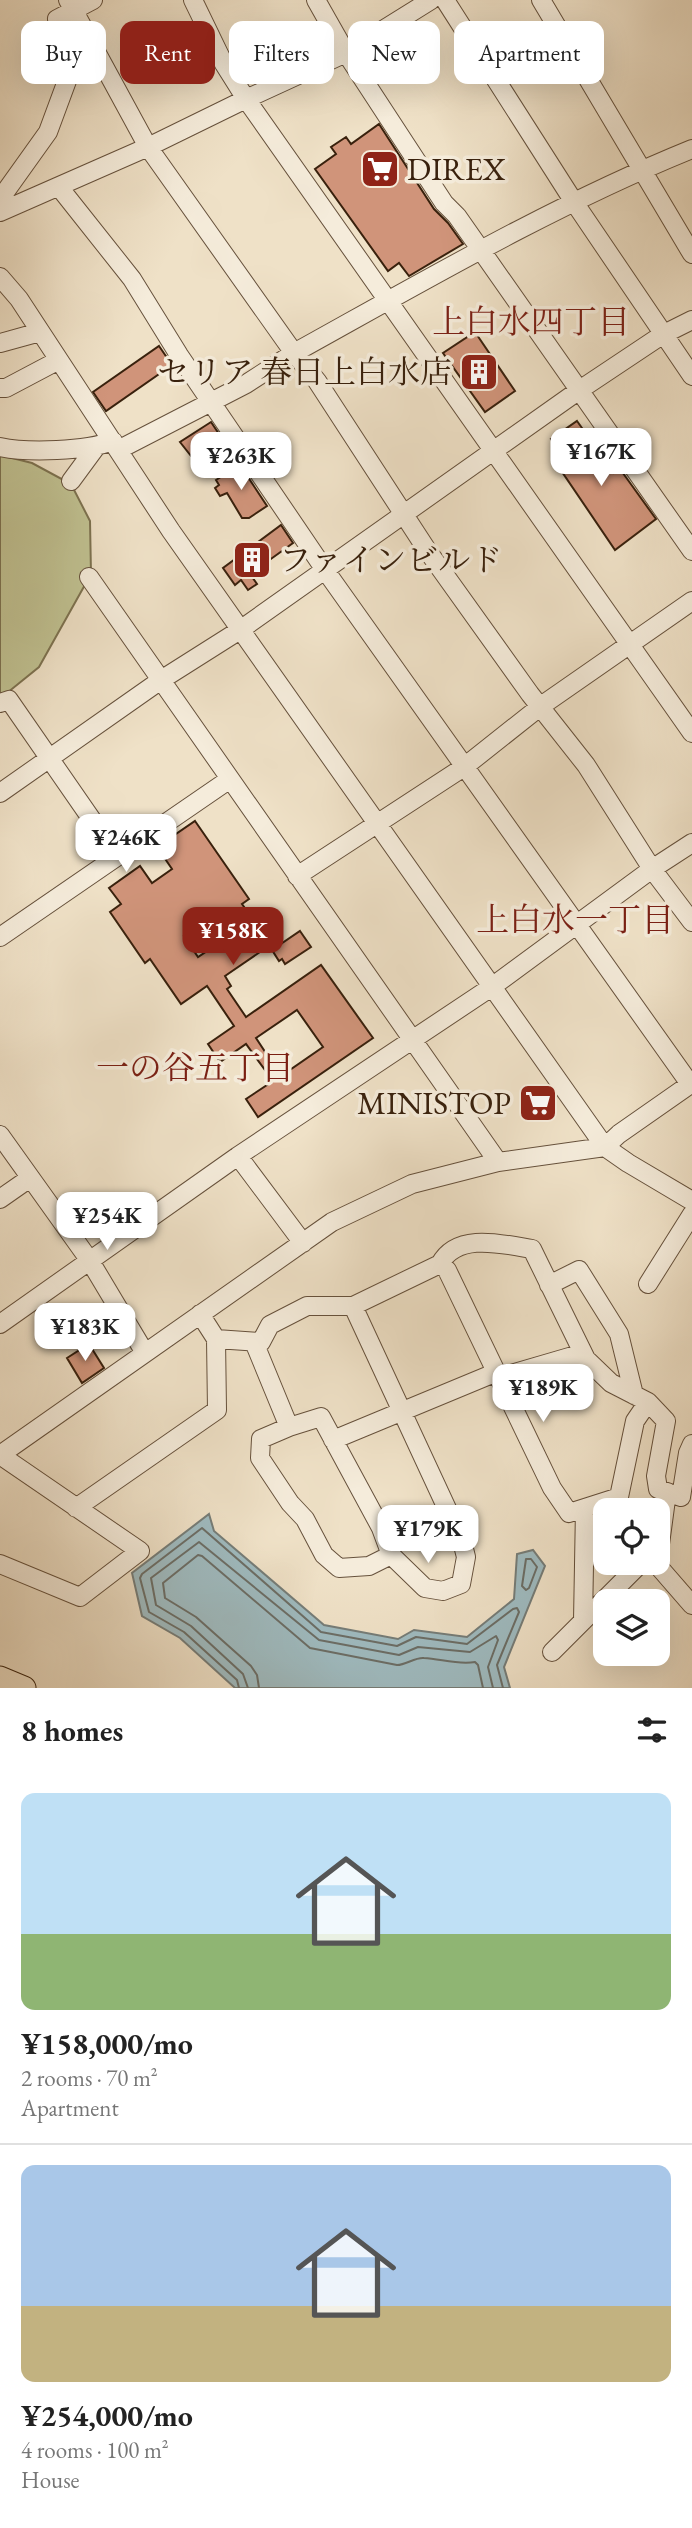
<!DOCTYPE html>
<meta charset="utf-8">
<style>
body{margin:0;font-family:"EB Garamond","Noto Serif JP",serif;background:#f6f6f6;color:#222;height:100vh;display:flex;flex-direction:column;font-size:26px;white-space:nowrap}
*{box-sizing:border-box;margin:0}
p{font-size:23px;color:#767676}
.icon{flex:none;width:38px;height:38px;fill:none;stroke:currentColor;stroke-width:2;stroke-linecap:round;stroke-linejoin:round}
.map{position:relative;height:1688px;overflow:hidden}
.sheet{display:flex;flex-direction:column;background:#fff;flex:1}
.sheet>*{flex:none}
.banner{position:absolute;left:21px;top:21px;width:651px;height:63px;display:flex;gap:14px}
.fabs{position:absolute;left:593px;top:1498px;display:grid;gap:14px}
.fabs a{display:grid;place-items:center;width:77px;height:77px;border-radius:14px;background:#fff;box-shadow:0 7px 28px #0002;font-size:35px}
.price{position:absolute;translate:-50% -60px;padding:0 16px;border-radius:14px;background:#fff;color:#222;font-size:23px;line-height:46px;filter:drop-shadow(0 2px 4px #0008)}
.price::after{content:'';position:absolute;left:50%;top:42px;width:21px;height:16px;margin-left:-10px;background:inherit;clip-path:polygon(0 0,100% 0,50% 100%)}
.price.current{background:#8f2418;color:#fff}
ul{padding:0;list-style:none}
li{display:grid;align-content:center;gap:14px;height:371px;padding:0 21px}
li+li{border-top:2px solid #e0e0e0}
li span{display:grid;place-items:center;height:217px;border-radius:14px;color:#555}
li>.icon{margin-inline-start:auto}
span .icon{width:126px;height:126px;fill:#fffc;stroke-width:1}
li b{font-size:30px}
h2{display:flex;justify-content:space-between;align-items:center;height:84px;padding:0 21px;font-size:30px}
.tag{padding:0 24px;border-radius:14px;background:#fff;box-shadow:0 7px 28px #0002;font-size:24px;line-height:63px}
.tag.current{background:#8f2418;color:#fff}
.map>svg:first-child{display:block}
</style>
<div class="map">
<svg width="692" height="1688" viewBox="0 0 692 1688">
<rect width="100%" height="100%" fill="#efe1c7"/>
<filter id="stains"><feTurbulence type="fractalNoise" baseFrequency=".00286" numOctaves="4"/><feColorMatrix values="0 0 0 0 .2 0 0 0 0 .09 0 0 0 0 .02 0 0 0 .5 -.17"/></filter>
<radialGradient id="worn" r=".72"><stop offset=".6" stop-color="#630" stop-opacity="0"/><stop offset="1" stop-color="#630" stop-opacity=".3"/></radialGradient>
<path fill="#c0c191" stroke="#7c714f" stroke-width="2" d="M0,455L32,463L71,484L90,521L91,574L39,667L7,693L0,696Z"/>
<path fill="#9fbbc0" stroke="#767d78" stroke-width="2" d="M209,1514L214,1531L324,1625L398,1639L414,1630L467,1637L514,1599L517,1554L533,1550L545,1566L504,1667L510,1688H235L180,1638L142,1616L132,1573Z"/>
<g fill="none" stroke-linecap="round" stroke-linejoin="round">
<path stroke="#6c6e66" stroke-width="2" d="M526,1559H531L537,1567L529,1588L526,1590L522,1586Z
M239,1688L237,1680L184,1632L149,1612L140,1578L142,1574L202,1528L321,1632L397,1646L416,1637L467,1644L513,1609L517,1608L519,1612L497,1665L503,1688
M248,1688L243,1674L191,1626L156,1605L151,1578L199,1542L319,1640L399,1655L418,1647L470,1652L496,1636L498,1640L488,1667L493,1688
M259,1688L257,1675L251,1666L196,1617L165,1598L163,1583L198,1555L202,1556L310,1648L397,1665C406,1665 415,1657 424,1658C441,1659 458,1665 475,1662L478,1665L483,1688"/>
</g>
<path fill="#d0947a" stroke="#39210d" stroke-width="2" fill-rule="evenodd" d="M379,124L434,209L448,223L463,244L409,276L399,263L388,271L315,169L336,154L331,147L346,137L351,144Z
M475,332L515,391L485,412L443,353Z
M159,346L172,365L106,411L93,392Z
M577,421L614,473L620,469L656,519L615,550L556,463L564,458L551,439Z
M211,422L223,440L204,453L191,456L180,442Z
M240,465L267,506L249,518H242L227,493L220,496L215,488L219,485L216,480Z
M281,525L293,543L250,574L257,584L248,590L241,580L235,585L223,568Z
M195,821L249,899L242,904L257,925L263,921L276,941L225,976L231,986L227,989L246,1017L321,965L373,1038L258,1117L246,1099L273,1081L246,1044L220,1062L208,1044L234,1026L207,986L181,1004L150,959L145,963L110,912L121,904L109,888L140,866L152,883L172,869L157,847ZM207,920L222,941L198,957L184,936ZM297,1010L323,1047L281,1076L256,1038Z
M300,931L311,947L285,964L282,959L279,961L272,950Z
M89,1344L104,1368L82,1383L67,1358Z"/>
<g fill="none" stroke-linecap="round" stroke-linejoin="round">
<defs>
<path id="minor" d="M68,0L148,147L294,353C424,281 554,205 692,149
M193,0L224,64L246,99L692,733
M316,0L346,53L444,203L457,216L692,551
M445,0L574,202L692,376
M541,0L692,254
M59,187L132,279L179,355L325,570L690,1084
M9,208L3,195L48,132L68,78L57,19L93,0
M0,212L148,147L246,99L346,53L431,0
M0,277L19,299L171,531L605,1147L619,1134L692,1083
M0,343L40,332
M0,388H6L59,360
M0,447C28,453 86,451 113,441
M118,450L246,384L294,353L317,381L427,550L530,694L586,765L652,869L692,922
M71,481L96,447
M89,577L498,1162
M0,703L9,700L117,856
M0,793L161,680L240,630L578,391L662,335L692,320
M297,876L464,767L541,706L692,601
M0,937L230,779
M0,1135L90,1261L145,1353
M238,1156L303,1243
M0,1199L30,1178
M440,1264L447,1270L552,1488L569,1513L619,1497L635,1421L648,1402
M648,1284L692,1214
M549,1285L579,1270L619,1334L634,1395
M0,1324L238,1156L493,986L652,869L692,843
M216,1339L261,1342L270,1325L307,1306H353L440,1264C457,1232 502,1244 532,1249L586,1359L611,1383L648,1402L666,1421L656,1476L658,1489L681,1497L688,1453L692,1444
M254,1342L289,1427L321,1417L381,1528L391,1555L425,1588L443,1591L461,1584L466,1557L462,1541L353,1306
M289,1427L261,1439L260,1458L290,1503L305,1519L324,1555L339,1568L369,1566L391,1555
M333,1440L497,1372L508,1375L583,1353
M0,1455L332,1222L412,1184L498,1162L605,1147L628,1163L692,1201
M0,1455L140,1551L80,1597L0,1564
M76,1508L217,1410L216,1339L200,1314
M660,1544L659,1567L692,1605
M658,1546L660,1544L667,1492
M583,1621L585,1508
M552,1652L641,1563"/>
<path id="major" d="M0,1678L24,1688"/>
</defs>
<use href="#minor" stroke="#66513c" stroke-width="20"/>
<use href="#major" stroke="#39210d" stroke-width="25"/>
<use href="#minor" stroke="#f5ecdb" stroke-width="18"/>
<use href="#major" stroke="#efe1c7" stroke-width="23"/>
</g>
<defs>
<symbol id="supermarket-square" viewBox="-11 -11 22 22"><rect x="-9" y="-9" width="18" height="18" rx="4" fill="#8f2418" stroke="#f5ecdb"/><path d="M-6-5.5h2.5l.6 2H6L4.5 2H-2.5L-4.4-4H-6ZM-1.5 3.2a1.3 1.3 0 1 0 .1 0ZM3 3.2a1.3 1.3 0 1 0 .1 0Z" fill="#fff"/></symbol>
<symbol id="building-square" viewBox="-11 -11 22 22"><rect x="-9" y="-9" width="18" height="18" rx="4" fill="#8f2418" stroke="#f5ecdb"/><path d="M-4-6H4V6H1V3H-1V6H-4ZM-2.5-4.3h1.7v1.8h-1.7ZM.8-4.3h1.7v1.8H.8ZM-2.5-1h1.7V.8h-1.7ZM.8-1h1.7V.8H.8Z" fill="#fff"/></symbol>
</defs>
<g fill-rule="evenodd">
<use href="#supermarket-square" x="358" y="147" width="44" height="44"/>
<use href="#building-square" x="457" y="350" width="44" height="44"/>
<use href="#building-square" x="230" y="538" width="44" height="44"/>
<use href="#supermarket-square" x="516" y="1081" width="44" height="44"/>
</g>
<g text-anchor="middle" stroke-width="7" stroke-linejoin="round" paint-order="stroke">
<g font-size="32" fill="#39210d" stroke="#f5ecdb" text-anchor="start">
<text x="407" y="180">DIREX</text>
<text x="452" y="383" text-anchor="end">セリア 春日上白水店</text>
<text x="279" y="571">ファインビルド</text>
<text x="511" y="1114" text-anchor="end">MINISTOP</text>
</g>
<g font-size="33" fill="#7a1f14" stroke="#f5ecdb">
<text x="531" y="333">上白水四丁目</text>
<text x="575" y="931">上白水一丁目</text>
<text x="195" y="1079">一の谷五丁目</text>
</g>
</g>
<rect width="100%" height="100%" filter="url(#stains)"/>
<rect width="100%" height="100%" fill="url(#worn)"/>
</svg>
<div class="fabs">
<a><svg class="icon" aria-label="locate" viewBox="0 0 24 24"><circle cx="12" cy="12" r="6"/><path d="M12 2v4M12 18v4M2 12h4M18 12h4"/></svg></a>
<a><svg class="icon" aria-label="layers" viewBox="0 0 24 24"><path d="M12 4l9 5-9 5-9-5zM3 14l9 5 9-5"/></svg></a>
</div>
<b class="price" style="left:601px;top:488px">¥167K</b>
<b class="price" style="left:241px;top:492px">¥263K</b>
<b class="price" style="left:126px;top:874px">¥246K</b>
<b class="price current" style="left:233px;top:967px">¥158K</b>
<b class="price" style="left:107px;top:1252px">¥254K</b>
<b class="price" style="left:85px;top:1363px">¥183K</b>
<b class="price" style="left:543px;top:1424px">¥189K</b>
<b class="price" style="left:428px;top:1565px">¥179K</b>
<div class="banner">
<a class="tag">Buy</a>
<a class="tag current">Rent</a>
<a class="tag">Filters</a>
<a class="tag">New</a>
<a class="tag">Apartment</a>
</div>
</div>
<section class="sheet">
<h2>8 homes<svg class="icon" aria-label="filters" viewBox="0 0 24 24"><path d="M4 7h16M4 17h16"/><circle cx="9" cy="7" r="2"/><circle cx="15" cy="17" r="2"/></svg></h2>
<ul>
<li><span style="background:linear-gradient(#bfe0f5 65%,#8fb573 0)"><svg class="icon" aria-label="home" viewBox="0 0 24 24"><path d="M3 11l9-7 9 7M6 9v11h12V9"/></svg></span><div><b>¥158,000/mo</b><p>2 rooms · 70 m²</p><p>Apartment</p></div></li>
<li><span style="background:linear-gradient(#a9c7e8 65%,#c2b280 0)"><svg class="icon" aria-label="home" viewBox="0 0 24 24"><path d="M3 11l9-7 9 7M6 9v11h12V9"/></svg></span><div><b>¥254,000/mo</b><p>4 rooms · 100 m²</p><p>House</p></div></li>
</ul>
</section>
